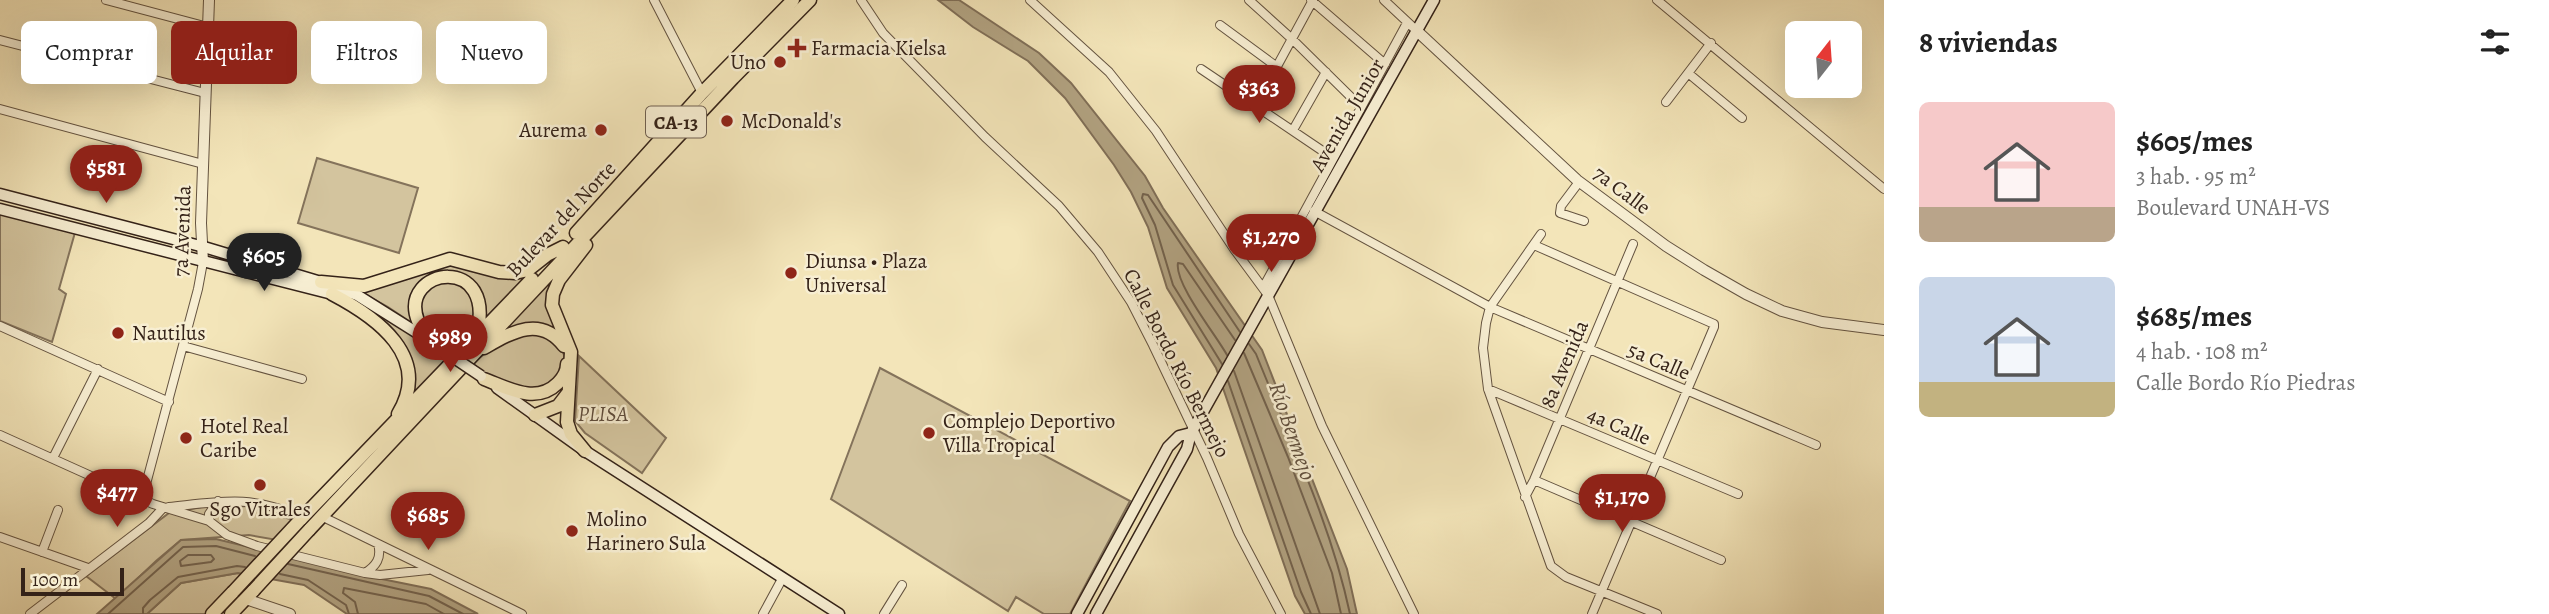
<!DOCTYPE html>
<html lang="es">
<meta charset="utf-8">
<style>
body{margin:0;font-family:Alegreya,serif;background:#f2f2f2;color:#222;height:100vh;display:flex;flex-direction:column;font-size:26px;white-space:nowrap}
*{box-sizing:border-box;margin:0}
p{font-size:23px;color:#767676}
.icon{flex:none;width:38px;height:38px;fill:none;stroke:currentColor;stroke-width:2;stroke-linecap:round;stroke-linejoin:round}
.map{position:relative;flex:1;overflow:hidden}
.drawer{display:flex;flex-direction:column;background:#fff;width:665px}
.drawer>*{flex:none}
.top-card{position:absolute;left:21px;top:21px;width:665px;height:63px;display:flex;gap:14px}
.needle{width:46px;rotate:17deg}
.fabs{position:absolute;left:1785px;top:21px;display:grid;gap:14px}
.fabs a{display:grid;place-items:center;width:77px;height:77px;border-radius:10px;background:#fff;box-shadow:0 7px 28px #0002;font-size:35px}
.scale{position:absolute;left:21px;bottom:18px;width:103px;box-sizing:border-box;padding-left:7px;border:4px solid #342218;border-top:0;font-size:19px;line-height:24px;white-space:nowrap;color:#342218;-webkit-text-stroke:5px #f7eed2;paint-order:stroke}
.price{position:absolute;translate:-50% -60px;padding:0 16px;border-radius:24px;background:#8f2418;color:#fff;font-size:23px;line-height:46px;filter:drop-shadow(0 2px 4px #0008)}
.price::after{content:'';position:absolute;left:50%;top:42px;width:21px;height:16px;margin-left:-10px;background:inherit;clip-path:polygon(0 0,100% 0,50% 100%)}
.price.active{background:#222;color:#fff}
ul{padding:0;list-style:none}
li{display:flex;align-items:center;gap:21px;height:175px;padding:0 35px}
li span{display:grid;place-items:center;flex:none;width:196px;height:140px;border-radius:10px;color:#555}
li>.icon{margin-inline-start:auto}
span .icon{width:84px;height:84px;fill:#fffc;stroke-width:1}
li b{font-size:30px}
h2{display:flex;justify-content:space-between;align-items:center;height:84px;padding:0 35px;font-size:30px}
.pill{padding:0 24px;border-radius:10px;background:#fff;box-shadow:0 7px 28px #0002;font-size:24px;line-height:63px}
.pill.active{background:#8f2418;color:#fff}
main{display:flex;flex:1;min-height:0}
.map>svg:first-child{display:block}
</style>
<main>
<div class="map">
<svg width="1884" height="614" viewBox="0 0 1884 614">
<rect width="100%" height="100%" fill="#f3e5b9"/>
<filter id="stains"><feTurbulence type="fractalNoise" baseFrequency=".00286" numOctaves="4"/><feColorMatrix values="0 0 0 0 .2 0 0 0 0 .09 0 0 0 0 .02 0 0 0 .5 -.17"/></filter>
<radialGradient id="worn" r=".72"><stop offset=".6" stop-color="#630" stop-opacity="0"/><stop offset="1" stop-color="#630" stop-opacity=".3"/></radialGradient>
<path fill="#d3c49e" stroke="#84735b" stroke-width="2" d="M317,158L418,188L399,253L298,223Z
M0,209L76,229L59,289L66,294L52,342L0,321Z
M581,246L550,295L563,337L555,332L496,339Z
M453,262L499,275L542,262L483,324L467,279L420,286L418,327L388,307L356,289Z
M433,282L461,283L476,301L473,334L455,352C426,333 425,333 420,299Z
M362,306L392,321L448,359L408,400L411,365Z
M539,331C570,352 571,356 550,386L527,391L492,379L473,364C492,344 513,338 539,331Z
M579,356L666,438L642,473L585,433L575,421Z
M880,368L1130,501L1070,614H1044L1016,597L1008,611L831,499Z
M246,506L297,521L277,540L249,535L181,540L156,561L116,599L86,576L169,513L201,507Z
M238,573L246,574L207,614H147L181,583Z"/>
<path fill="#b2a382" stroke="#806f58" stroke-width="2" d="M938,0H959L1039,53L1071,83L1145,176L1163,208L1262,350L1347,569L1357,614H1305L1295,596L1216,368L1167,288L1148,227L1131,192L1114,165L1065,98L1028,61L973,27Z
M216,539L372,577L431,589L478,614H347L304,585L238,573L181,583L147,614H97L181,540Z"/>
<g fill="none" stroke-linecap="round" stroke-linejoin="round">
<path stroke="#73624d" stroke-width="2" d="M1249,344L1256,354C1290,439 1331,524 1350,614
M1244,353L1288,457L1332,573L1341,614
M1227,355C1216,335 1174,283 1178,263L1183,264L1235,340
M1222,364L1173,285L1155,225L1142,198L1143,194L1148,195L1240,332
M1234,371L1320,614
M1228,381L1301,592L1311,614
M188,555H211L214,559L211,562L181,566L180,561Z
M288,564L429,596L463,614
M280,574L308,580L346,605L349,614
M108,614L183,547L216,546L255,556
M143,614V608L150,600L178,577L237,566L245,567
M358,614L355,602L343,593L344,588L426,604L444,614"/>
<defs>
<path id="minor" d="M106,0L208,27
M654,0L702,93
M861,0L883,33L985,137L1059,206L1098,252L1131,302L1153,345L1207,458L1239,534L1281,614
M1030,0L1109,72L1156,131L1234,249L1268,295L1322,426L1414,614
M1249,0L1292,39L1360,106
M1311,0L1385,64
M1384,0L1417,31
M1657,0L1884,189
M1220,25L1277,67
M0,40L205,93
M1201,69L1333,158
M1688,73L1742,118
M1666,102L1711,43
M1256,105L1313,0
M0,109L203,164
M1293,130L1326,72
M1579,182L1561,206L1560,213L1584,221
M1314,211L1490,307L1816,445
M1541,234L1490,307L1486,323L1483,348L1488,389L1551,566L1566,577L1657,614
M1534,245L1714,324V327L1592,614
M1263,288L1407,23
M0,326L169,402
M183,346L302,379
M1488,389L1738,494
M0,435L153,504L209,521L227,535L257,546L365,573C376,566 382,558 378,544
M53,458L98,369
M1534,480L1721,560
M1525,497L1534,480L1633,244
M142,499L198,289L203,262
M169,507C225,501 249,495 303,517
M321,516L522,614
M209,521V514L218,501
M0,537L88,568
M42,552L58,510
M365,573L380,575L428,570
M30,614L149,523L163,508
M763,614L782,579
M884,614L902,585"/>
<path id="tertiary" d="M1417,31L1577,180L1666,246L1704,270L1746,294L1782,311L1822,322L1884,330
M203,262L201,223L209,0
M246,599L290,614"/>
<path id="secondary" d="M0,194L204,247L321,282L357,295L427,339
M0,209L340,296
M497,388L585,451L839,614
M1077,614L1168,447L1179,436L1191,433
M1096,614L1187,449L1191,433L1434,0"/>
<path id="trunk" d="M576,233L702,93L793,0
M321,282L364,286L450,259L499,272L515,273L528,270L547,255L563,247
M332,294C376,317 433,357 398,414
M433,344C428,336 421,329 418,321C397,267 500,252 476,337
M484,348C512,332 540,315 564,346
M484,379C508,388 536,405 558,383C564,377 567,372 567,364
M535,415L558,406L568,393
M585,451L571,434L567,422L571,352L552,305L553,294L559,280L586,245
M300,520L532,279
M309,530L733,78L810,0
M212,614L233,592
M231,614L254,590"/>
</defs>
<use href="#minor" stroke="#645340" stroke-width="10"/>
<use href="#tertiary" stroke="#645340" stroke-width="12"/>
<use href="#secondary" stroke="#342218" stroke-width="13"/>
<use href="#trunk" stroke="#342218" stroke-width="15"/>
<use href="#minor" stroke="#f7eed2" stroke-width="8"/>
<use href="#tertiary" stroke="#f7eed2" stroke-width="10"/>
<use href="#secondary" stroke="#f7eed2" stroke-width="10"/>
<use href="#trunk" stroke="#f3e5b9" stroke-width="12"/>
<defs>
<path id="secondary-bridge" d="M438,347L481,376"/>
<path id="trunk-bridge" d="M254,590L309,530
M233,592L300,520"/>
</defs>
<use href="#secondary-bridge" stroke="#342218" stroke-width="13" stroke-linecap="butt"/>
<use href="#trunk-bridge" stroke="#342218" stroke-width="15" stroke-linecap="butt"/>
<use href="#secondary-bridge" stroke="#f7eed2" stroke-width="10"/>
<use href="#trunk-bridge" stroke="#f3e5b9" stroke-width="12"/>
</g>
<g fill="#8f2418" stroke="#f7eed2" stroke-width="2.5">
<path d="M793.5 37.5h7v7h7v7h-7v7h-7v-7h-7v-7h7z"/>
<circle cx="780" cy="62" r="7"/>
<circle cx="727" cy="121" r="7"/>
<circle cx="601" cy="130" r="7"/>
<circle cx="791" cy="273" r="7"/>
<circle cx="118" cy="333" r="7"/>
<circle cx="929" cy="433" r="7"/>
<circle cx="186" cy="438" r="7"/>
<circle cx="260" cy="485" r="7"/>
<circle cx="572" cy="531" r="7"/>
</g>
<g text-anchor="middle" stroke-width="5" stroke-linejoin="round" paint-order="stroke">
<rect fill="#f7eed2" stroke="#6e5f50" stroke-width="2" x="646" y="106.5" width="60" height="31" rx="5"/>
<g font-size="19" font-weight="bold" fill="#342218">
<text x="676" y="129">CA-13</text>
</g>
<g font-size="21" fill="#342218" stroke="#f7eed2" text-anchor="start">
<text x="811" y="55">Farmacia Kielsa</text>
<text x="766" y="69" text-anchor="end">Uno</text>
<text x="741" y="128">McDonald's</text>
<text x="587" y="137" text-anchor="end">Aurema</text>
<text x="805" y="268">Diunsa • Plaza<tspan x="805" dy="24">Universal</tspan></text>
<text x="132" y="340">Nautilus</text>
<text x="943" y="428">Complejo Deportivo<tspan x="943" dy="24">Villa Tropical</tspan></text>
<text x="200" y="433">Hotel Real<tspan x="200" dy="24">Caribe</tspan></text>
<text x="260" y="516" text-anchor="middle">Sgo Vitrales</text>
<text x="586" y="526">Molino<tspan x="586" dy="24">Harinero Sula</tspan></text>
</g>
<g font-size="21" fill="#342218" stroke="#f7eed2">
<text transform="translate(1347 115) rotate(-60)" y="7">Avenida Junior</text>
<text transform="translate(1622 190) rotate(37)" y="7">7a Calle</text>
<text transform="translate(561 219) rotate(-47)" y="7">Bulevar del Norte</text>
<text transform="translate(182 231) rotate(-88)" y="7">7a Avenida</text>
<text transform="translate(1659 361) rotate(23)" y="7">5a Calle</text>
<text transform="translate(1177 363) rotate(63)" y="7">Calle Bordo Río Bermejo</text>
<text transform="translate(1564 364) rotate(-67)" y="7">8a Avenida</text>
<text transform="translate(1619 426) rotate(23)" y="7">4a Calle</text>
</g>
<g font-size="21" font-style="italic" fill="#5c4a3a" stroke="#f7eed2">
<text x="603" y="421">PLISA</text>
</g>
<g font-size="23" font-style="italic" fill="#604f3d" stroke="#f7eed2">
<text transform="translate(1293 431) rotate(71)" y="8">Río Bermejo</text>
</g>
</g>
<rect width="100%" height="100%" filter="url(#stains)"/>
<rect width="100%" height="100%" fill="url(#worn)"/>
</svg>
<div class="fabs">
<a><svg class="needle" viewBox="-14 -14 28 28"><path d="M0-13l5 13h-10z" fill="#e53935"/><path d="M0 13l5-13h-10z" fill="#767676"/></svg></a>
</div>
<div class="scale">100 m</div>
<b class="price" style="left:1259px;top:125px">$363</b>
<b class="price" style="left:106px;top:205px">$581</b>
<b class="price" style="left:1271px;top:274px">$1,270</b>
<b class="price active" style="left:264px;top:293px">$605</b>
<b class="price" style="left:450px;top:374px">$989</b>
<b class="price" style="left:117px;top:529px">$477</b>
<b class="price" style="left:1622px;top:534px">$1,170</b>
<b class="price" style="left:428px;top:552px">$685</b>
<div class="top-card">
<a class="pill">Comprar</a>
<a class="pill active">Alquilar</a>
<a class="pill">Filtros</a>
<a class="pill">Nuevo</a>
</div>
</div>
<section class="drawer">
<h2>8 viviendas<svg class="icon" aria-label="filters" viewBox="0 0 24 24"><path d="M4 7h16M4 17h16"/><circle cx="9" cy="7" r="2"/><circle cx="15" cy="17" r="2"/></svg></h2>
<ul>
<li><span style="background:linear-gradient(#f6c9c9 75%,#b9a48a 0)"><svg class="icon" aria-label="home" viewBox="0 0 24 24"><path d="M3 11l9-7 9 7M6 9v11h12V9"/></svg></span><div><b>$605/mes</b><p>3 hab. · 95 m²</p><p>Boulevard UNAH-VS</p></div></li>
<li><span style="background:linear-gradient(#c9d6e8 75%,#c2b280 0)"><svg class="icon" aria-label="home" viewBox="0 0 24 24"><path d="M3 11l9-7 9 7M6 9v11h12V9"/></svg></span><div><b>$685/mes</b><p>4 hab. · 108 m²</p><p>Calle Bordo Río Piedras</p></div></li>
</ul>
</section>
</main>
